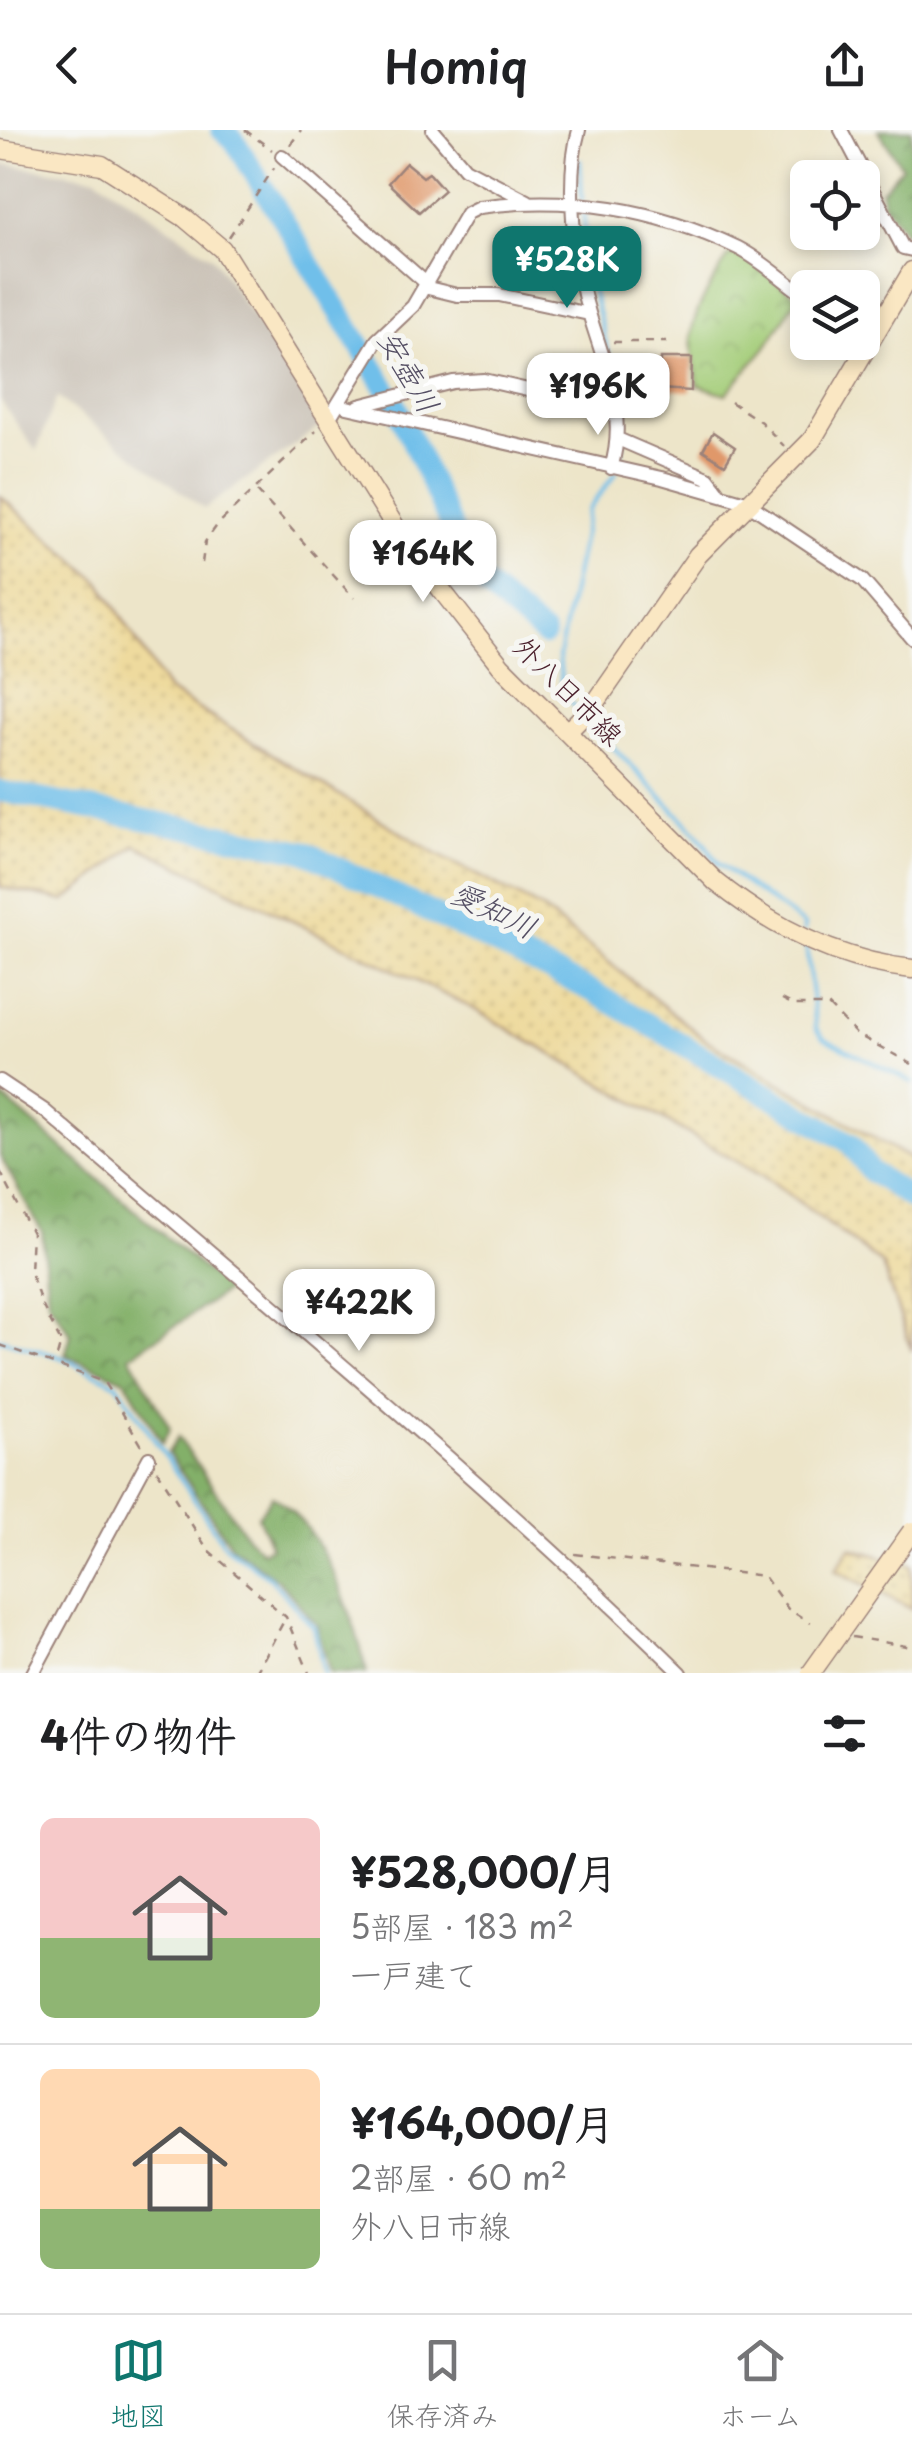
<!DOCTYPE html>
<html lang="ja">
<meta charset="utf-8">
<style>
body{margin:0;font-family:"Playpen Sans","Klee One",sans-serif;background:#f2f2f2;color:#202124;height:100vh;display:flex;flex-direction:column;font-size:38px;white-space:nowrap}
*{box-sizing:border-box;margin:0}
p{font-size:32px;color:#757577}
.icon{flex:none;width:55px;height:55px;fill:none;stroke:currentColor;stroke-width:2;stroke-linecap:round;stroke-linejoin:round}
.map{position:relative;height:1543px;overflow:hidden}
.details{display:flex;flex-direction:column;background:#fff;flex:1}
.details>*{flex:none}
.buttons{position:absolute;left:790px;top:30px;display:grid;gap:20px}
.buttons a{display:grid;place-items:center;width:90px;height:90px;border-radius:15px;background:#fff;box-shadow:0 5px 15px #0003;font-size:50px}
.price{position:absolute;translate:-50% -85px;padding:0 22px;border-radius:20px;background:#fff;color:#222;font-size:32px;line-height:65px;filter:drop-shadow(0 2px 5px #0008)}
.price::after{content:'';position:absolute;left:50%;top:60px;width:30px;height:22px;margin-left:-15px;background:inherit;clip-path:polygon(0 0,100% 0,50% 100%)}
.price.active{background:#0f766e;color:#fff}
ul{padding:0;list-style:none}
li{display:flex;align-items:center;gap:30px;height:250px;padding:0 40px}
li+li{border-top:2px solid #e0e0e0}
li span{display:grid;place-items:center;flex:none;width:280px;height:200px;border-radius:15px;color:#555}
li>.icon{margin-inline-start:auto}
span .icon{width:120px;height:120px;fill:#fffc;stroke-width:1}
li b{font-size:42px}
h2{display:flex;justify-content:space-between;align-items:center;height:120px;padding:0 40px;font-size:42px}
header{display:flex;justify-content:space-between;align-items:center;height:130px;padding:0 40px;background:#fff;font-size:45px;font-weight:600}
.tab-bar{display:flex;justify-content:space-around;align-items:center;height:140px;border-top:2px solid #e0e0e0;background:#fff;font-size:28px;color:#757577}
.tab-bar a{display:grid;justify-items:center;gap:5px}
.tab-bar .active{color:#0f766e}
.map>svg:first-child{display:block}
</style>
<header><svg class="icon" aria-label="back" viewBox="0 0 24 24"><path d="M15 5l-7 7 7 7"/></svg>Homiq<svg class="icon" aria-label="share" viewBox="0 0 24 24"><path d="M12 15V3M7 8l5-5 5 5M5 13v7h14v-7"/></svg></header>
<div class="map">
<svg width="912" height="1543" viewBox="0 0 912 1543">
<defs>
<pattern id="forest-crowns" width="20" height="18" patternUnits="userSpaceOnUse" patternTransform="scale(2.5)"><rect width="20" height="18" fill="#83b069"/><path d="M2 6a3 3 0 1 1 6 0M12 15a3 3 0 1 1 6 0" fill="none" stroke="#6d8f57"/></pattern>
<pattern id="sand-dots" width="8" height="8" patternUnits="userSpaceOnUse" patternTransform="scale(2.5)"><rect width="8" height="8" fill="#eeda9e"/><path d="M2 2h.1M6 6h.1" fill="none" stroke="#cebb88" stroke-width="1.8" stroke-linecap="round"/></pattern>
<pattern id="park-crowns" width="20" height="18" patternUnits="userSpaceOnUse" patternTransform="scale(2.5)"><rect width="20" height="18" fill="#a4cd79"/><path d="M2 6a3 3 0 1 1 6 0M12 15a3 3 0 1 1 6 0" fill="none" stroke="#8fb069"/></pattern>
</defs>
<rect width="100%" height="100%" fill="#f6f6f2"/>
<filter id="ink" filterUnits="userSpaceOnUse"><feTurbulence type="fractalNoise" baseFrequency=".01" numOctaves="2"/><feDisplacementMap in="SourceGraphic" scale="20" xChannelSelector="R" yChannelSelector="G"/><feConvolveMatrix kernelMatrix="1 2 1 2 8 2 1 2 1" color-interpolation-filters="sRGB"/></filter>
<filter id="wash" filterUnits="userSpaceOnUse"><feTurbulence type="fractalNoise" baseFrequency=".0048" numOctaves="4" result="noise"/><feDisplacementMap in="SourceGraphic" scale="40" xChannelSelector="R" yChannelSelector="G"/><feGaussianBlur stdDeviation="2.25" result="paint"/><feColorMatrix in="noise" values="0 0 0 0 0 0 0 0 0 0 0 0 0 0 0 0 0 1.4 0 .05"/><feComposite in="paint" operator="in"/></filter>
<g filter="url(#wash)">
<rect width="100%" height="100%" fill="#ede5c9"/>
<path fill="#cbc3b8" d="M0,34L96,47L213,128L324,294L204,379L57,267L36,321L0,270Z"/>
<path fill="url(#forest-crowns)" stroke="#66684a" stroke-width="2.5" d="M878,0H912V104H906L883,74L881,61L902,37Z
M0,965L228,1160L130,1226L170,1298L162,1313L125,1250L65,1225L71,1204L48,1170L42,1102L0,1026Z
M178,1307L248,1408L262,1421L271,1417L258,1386L272,1366C324,1396 354,1487 367,1543H330L316,1494L279,1451L231,1416L168,1323Z"/>
<path fill="url(#sand-dots)" stroke="#9c7c64" stroke-width="2.5" d="M0,366L100,452L167,560L436,724L542,779L706,910L912,1030V1221L882,1134L775,1054L472,878L136,715L65,771L0,757Z
M850,1418L912,1435V1479L836,1440Z"/>
<path fill="url(#park-crowns)" stroke="#777652" stroke-width="2.5" d="M739,123L798,167L766,217L726,264L697,255C698,238 690,223 691,207C694,177 715,150 729,125Z"/>
<g fill="none" stroke-linecap="round" stroke-linejoin="round">
<path stroke="#6fbfea" stroke-width="4" d="M580,30L582,70
M583,80L590,151L612,237
M617,256L625,284L620,334
M581,583L562,563L559,526L588,380L616,343
M587,590L699,706L719,734L804,795V801
M806,815L816,899L823,908L912,952
M0,1209L60,1227L117,1254L226,1417L270,1448L314,1498L324,1543"/>
<path stroke="#6fbfea" stroke-width="22" d="M222,0L234,10L395,273L473,445L544,505
M0,661L304,721L594,862L850,1013L870,1041L912,1069"/>
</g>
<g id="blocks">
<path fill="#e0986a" d="M406,33L423,47L429,43L444,60L419,82L388,53Z
M661,228H692L691,261L660,259L655,236H661Z
M713,302L735,317L725,334L703,320Z"/>
</g>
</g>
<g filter="url(#ink)">
<use href="#blocks" fill-opacity="0" stroke="#9c827a" stroke-width="2.5"/>
<g fill="none" stroke-linecap="round" stroke-linejoin="round">
<defs>
<path id="minor" d="M433,0L465,38L528,71
M579,0C565,48 574,134 589,183C604,234 628,284 611,338
M841,0L903,118L912,120
M282,26L426,153
M424,157L457,165H499L589,184
M359,276L453,252L484,250L615,280
M347,277L662,348L746,372L862,450L912,508
M330,287L377,210L413,176L467,83L479,77C567,64 657,79 738,118C762,130 785,152 808,168
M620,310L708,348L718,361
M0,951L45,981C259,1165 479,1345 681,1543
M33,1543L149,1328"/>
<path id="secondary" d="M0,19L102,35L185,88L222,119L403,409L443,462L501,536L716,752C772,797 839,831 912,839
M568,601L594,575L698,425L812,310L912,141"/>
</defs>
<use href="#minor" stroke="#9c827a" stroke-width="16"/>
<use href="#secondary" stroke="#9c827a" stroke-width="21"/>
<path stroke="#9c827a" stroke-width="2.5" stroke-dasharray="8 8" stroke-linecap="butt" d="M245,0L272,20
M290,15L301,0
M229,107L274,38
M613,212H667
M731,272L761,292L784,316
M257,361L354,468
M202,433L205,412L218,394L316,301
M782,869L794,875H828L856,904L912,934
M0,1041L32,1103L30,1141L41,1173L61,1212L56,1230
M0,1215L104,1252L142,1316
M157,1340L208,1420L286,1487L309,1543
M575,1424L764,1446L788,1479L811,1493
M852,1507L912,1517
M256,1543L286,1487"/>
<use href="#minor" stroke="#fff" stroke-width="12"/>
<use href="#secondary" stroke="#fae7c3" stroke-width="18"/>
<defs>
<path id="secondary-bridge" d="M811,1543L912,1401"/>
</defs>
<use href="#secondary-bridge" stroke="#9c827a" stroke-width="21" stroke-linecap="butt"/>
<use href="#secondary-bridge" stroke="#fae7c3" stroke-width="18"/>
</g>
</g>
<g text-anchor="middle" stroke-width="10" stroke-linejoin="round" paint-order="stroke">
<g font-size="28" fill="#4a1f2b" stroke="#f6f6f2">
<text transform="translate(568 561) rotate(45)" y="10">外八日市線</text>
</g>
<g font-size="30" font-style="italic" fill="#554f64" stroke="#f6f6f2">
<text transform="translate(408 242) rotate(60)" y="10">安壺川</text>
<text transform="translate(494 781) rotate(26)" y="10">愛知川</text>
</g>
</g>
</svg>
<div class="buttons">
<a><svg class="icon" aria-label="locate" viewBox="0 0 24 24"><circle cx="12" cy="12" r="6"/><path d="M12 2v4M12 18v4M2 12h4M18 12h4"/></svg></a>
<a><svg class="icon" aria-label="layers" viewBox="0 0 24 24"><path d="M12 4l9 5-9 5-9-5zM3 14l9 5 9-5"/></svg></a>
</div>
<b class="price active" style="left:567px;top:181px">¥528K</b>
<b class="price" style="left:598px;top:308px">¥196K</b>
<b class="price" style="left:423px;top:475px">¥164K</b>
<b class="price" style="left:359px;top:1224px">¥422K</b>
</div>
<section class="details">
<h2>4件の物件<svg class="icon" aria-label="filters" viewBox="0 0 24 24"><path d="M4 7h16M4 17h16"/><circle cx="9" cy="7" r="2"/><circle cx="15" cy="17" r="2"/></svg></h2>
<ul>
<li><span style="background:linear-gradient(#f6c9c9 60%,#8fb573 0)"><svg class="icon" aria-label="home" viewBox="0 0 24 24"><path d="M3 11l9-7 9 7M6 9v11h12V9"/></svg></span><div><b>¥528,000/月</b><p>5部屋 · 183 m²</p><p>一戸建て</p></div></li>
<li><span style="background:linear-gradient(#ffd9b3 70%,#8fb573 0)"><svg class="icon" aria-label="home" viewBox="0 0 24 24"><path d="M3 11l9-7 9 7M6 9v11h12V9"/></svg></span><div><b>¥164,000/月</b><p>2部屋 · 60 m²</p><p>外八日市線</p></div></li>
</ul>
</section>
<nav class="tab-bar">
<a class="active"><svg class="icon" aria-label="map" viewBox="0 0 24 24"><path d="M3 6l6-2 6 2 6-2v14l-6 2-6-2-6 2zM9 4v14M15 6v14"/></svg>地図</a>
<a><svg class="icon" aria-label="saved" viewBox="0 0 24 24"><path d="M7 4h10v16l-5-4-5 4z"/></svg>保存済み</a>
<a><svg class="icon" aria-label="home" viewBox="0 0 24 24"><path d="M3 11l9-7 9 7M6 9v11h12V9"/></svg>ホーム</a>
</nav>
